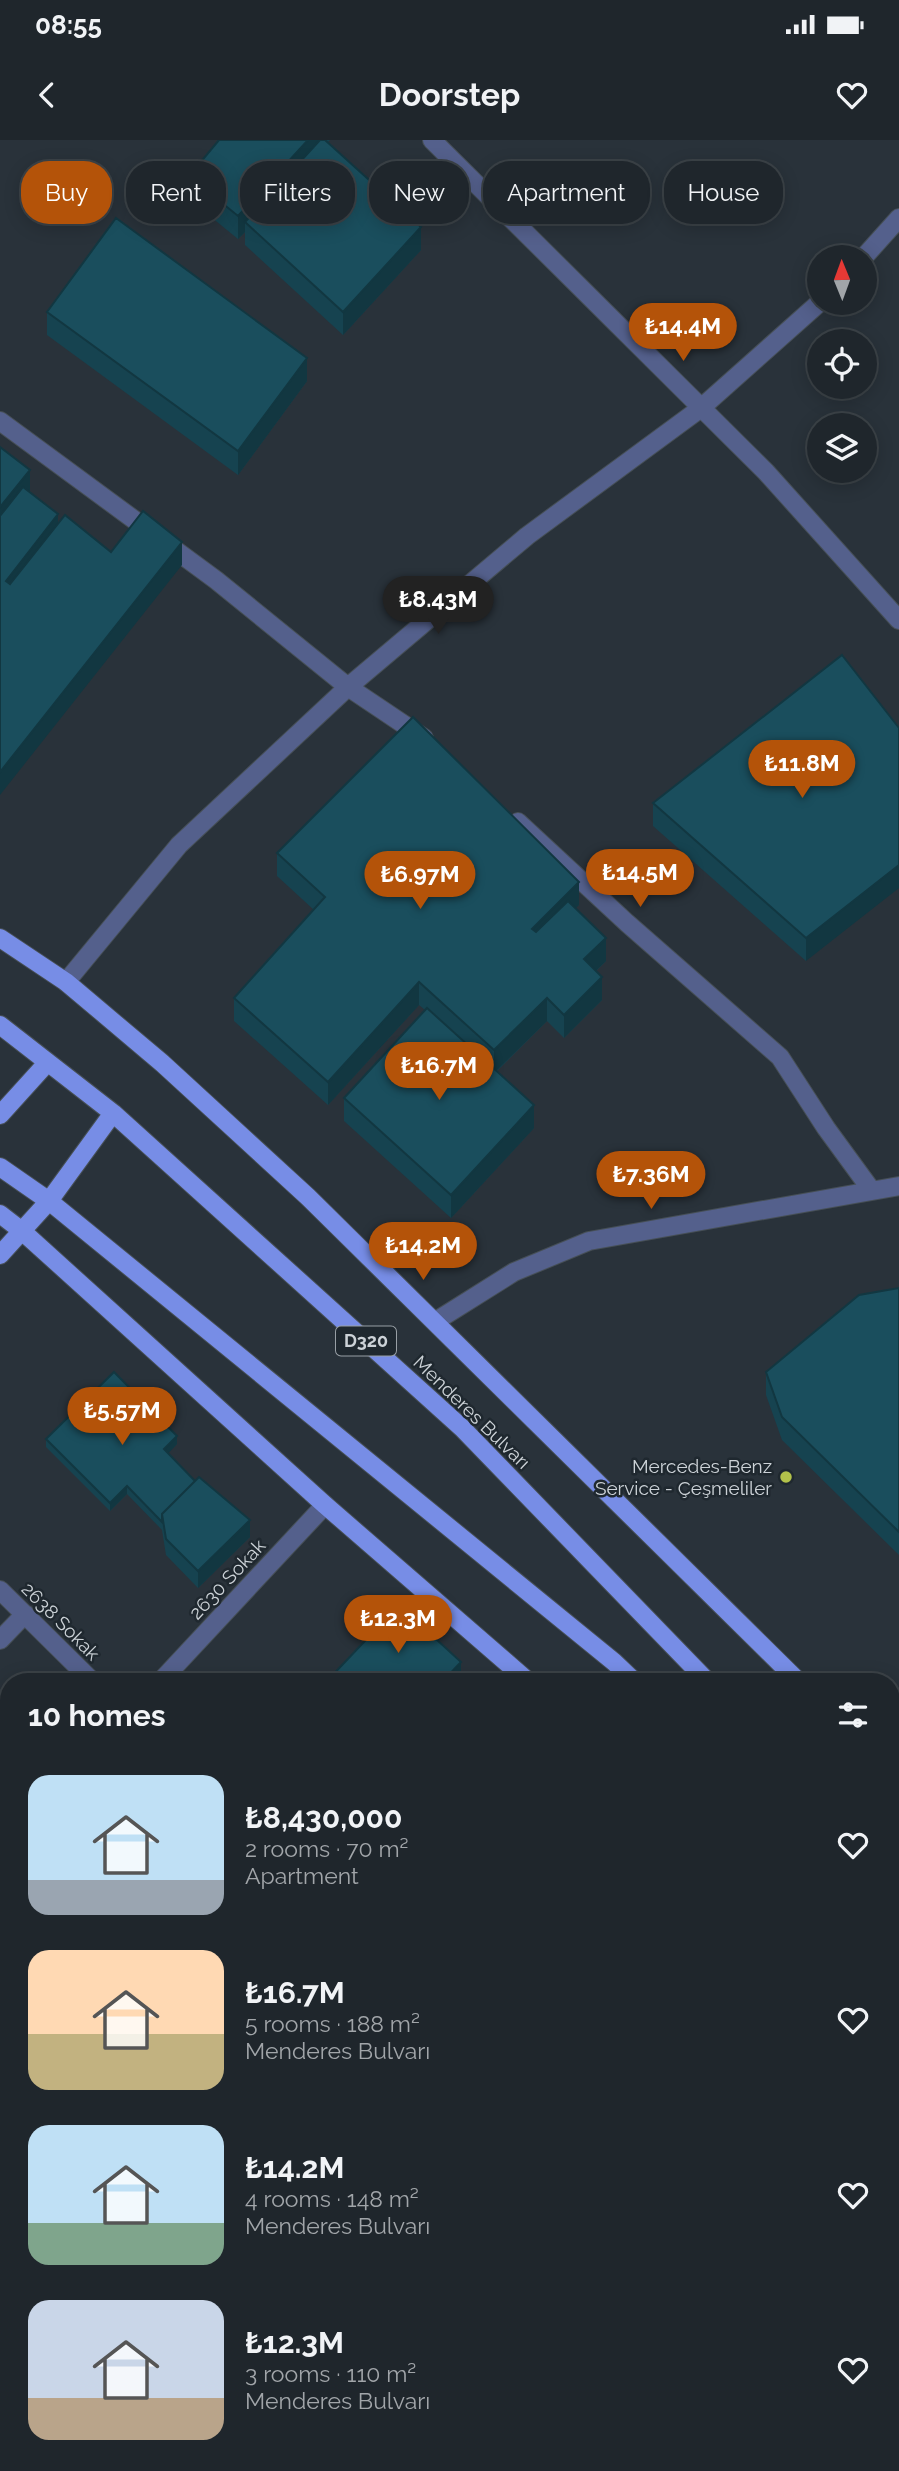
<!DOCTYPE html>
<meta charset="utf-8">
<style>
body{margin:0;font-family:Raleway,sans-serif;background:#2c3238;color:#f1f3f6;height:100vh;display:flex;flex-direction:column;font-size:26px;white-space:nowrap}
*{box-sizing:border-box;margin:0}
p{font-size:23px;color:#a1a5a9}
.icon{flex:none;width:38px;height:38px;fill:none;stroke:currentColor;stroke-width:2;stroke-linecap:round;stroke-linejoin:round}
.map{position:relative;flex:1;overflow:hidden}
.sheet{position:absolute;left:0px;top:1533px;width:900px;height:798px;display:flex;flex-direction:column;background:#1f262c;border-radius:28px 28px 0 0;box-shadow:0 4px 18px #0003,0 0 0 2px #3c4348}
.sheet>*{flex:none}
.hud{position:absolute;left:21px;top:21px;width:858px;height:63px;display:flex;gap:14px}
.needle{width:46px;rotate:359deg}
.controls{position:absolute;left:807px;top:105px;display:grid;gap:14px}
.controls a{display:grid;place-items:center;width:70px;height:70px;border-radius:50%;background:#1f262c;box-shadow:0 4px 18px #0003,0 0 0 2px #3c4348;font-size:35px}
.price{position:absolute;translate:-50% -60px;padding:0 16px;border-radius:24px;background:#b45309;color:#fff;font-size:23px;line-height:46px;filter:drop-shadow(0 2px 4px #0008)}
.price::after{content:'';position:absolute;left:50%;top:42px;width:21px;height:16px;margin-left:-10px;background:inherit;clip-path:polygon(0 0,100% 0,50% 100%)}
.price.selected{background:#222;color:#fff}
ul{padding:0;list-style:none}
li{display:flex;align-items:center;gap:21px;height:175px;padding:0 28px}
li span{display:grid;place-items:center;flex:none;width:196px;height:140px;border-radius:21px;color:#555}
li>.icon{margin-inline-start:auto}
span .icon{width:84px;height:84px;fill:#fffc;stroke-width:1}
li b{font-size:30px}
h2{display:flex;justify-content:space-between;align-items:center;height:84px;padding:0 28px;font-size:30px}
.chip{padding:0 24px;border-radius:28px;background:#1f262c;box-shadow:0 4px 18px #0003,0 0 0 2px #3c4348;font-size:24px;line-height:63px}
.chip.selected{background:#b45309;color:#fff}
.status{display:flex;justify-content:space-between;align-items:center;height:49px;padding:0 35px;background:#1f262c;direction:ltr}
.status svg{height:19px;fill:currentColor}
header{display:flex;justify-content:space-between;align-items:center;height:91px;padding:0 28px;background:#1f262c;font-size:32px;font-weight:700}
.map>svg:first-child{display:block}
</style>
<div class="status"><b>08:55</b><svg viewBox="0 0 49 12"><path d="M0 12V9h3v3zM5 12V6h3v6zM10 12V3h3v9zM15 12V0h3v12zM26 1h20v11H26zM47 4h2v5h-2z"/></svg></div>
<header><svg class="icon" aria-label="back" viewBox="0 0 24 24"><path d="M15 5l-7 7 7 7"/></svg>Doorstep<svg class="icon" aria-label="heart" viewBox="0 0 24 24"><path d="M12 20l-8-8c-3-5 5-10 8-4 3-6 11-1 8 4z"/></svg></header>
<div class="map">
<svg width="899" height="2331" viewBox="0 0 899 2331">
<rect width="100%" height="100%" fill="#29323a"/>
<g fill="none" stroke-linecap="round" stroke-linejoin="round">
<defs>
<path id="minor" d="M432,0L766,332L899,480
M864,117L899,78
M0,281L216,440L348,547L424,598
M518,682L627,783L780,917L826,988L872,1051
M66,842L179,705L348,547L527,396L701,268L819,163
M436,1181L514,1132L589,1101L899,1046
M0,1450L93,1542
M0,1500L25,1474
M160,1542L325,1365
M0,1722L9,1712
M891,1981L899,1974
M0,2019L9,2026
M0,2114L9,2103
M360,2322L371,2331
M834,2322L837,2331
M416,2331L431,2322"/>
<path id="major" d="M0,798L66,842L162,923L308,1057L799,1542
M0,885L113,973L462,1288L708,1542
M0,975L47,923
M0,1027L49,1061L614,1522L635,1542
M0,1074L22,1091L325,1365L529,1542
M0,1115L49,1061L113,973
M891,1635L899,1644
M891,1731L899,1740
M891,1803L899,1812
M891,1904L899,1914"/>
</defs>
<use href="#minor" stroke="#464f56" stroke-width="20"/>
<use href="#major" stroke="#464f56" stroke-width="20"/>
<use href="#minor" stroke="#54608c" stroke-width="18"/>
<use href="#major" stroke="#778de6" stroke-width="18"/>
</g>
<path fill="#164350" d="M219,0H330L328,2L421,110L343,195L245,105V92L238,99L189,59V36Z
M47,172L307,241L238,335L47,195Z
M842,515L806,821L653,686V663Z
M277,713L579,765L575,768L606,821L596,831L602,860L564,898L547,881L497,931L534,988L451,1078L344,981V958L425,870L419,865L328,965L234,881V858L314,770L277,736Z
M899,1148V1415L782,1300L766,1255V1232Z
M46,1299L177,1304L168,1313L250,1397L198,1448L166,1415L162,1390L127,1354L110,1371L46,1307Z
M9,2188V2322H189L182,2331H6L0,2326V2198Z"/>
<path fill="#123741" d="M308,0H323L245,82V92L238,99V76Z
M421,87V110L343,195V172Z
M307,218V241L238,335V311Z
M30,330V353L0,391V367Z
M58,374V397L6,464V441Z
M182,402V425L0,655V632Z
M899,725V748L806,821V798Z
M579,742V765L532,812V789Z
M606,798V821L584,842V819Z
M602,837V860L564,898V875Z
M419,842V865L328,965V942Z
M547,858V881L494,933V910Z
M534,965V988L451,1078V1055Z
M177,1296V1304L164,1318V1309Z
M127,1346V1354L110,1371V1363Z
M250,1380V1397L198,1448V1431Z
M461,1522V1542H442Z
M170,2322H189L182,2331H163Z"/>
<path fill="#1a4e5d" stroke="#123741" stroke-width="2" d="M219,0H308L238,76L189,36Z
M320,0H325L421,87L343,172L245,82Z
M116,78L307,218L238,311L47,172Z
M0,307L30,330L0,367Z
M23,347L58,374L6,441L10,444L65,375L111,412L143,371L182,402L0,632V376Z
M842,515L899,588V725L806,798L653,663Z
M413,577L579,742L532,789L536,792L568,761L606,798L584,819L602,837L564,875L547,858L494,910L419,842L328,942L234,858L325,757L277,713Z
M427,868L534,965L451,1055L344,958Z
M899,1148V1392L782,1277L766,1232L859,1155Z
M114,1232L177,1296L164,1309L195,1341L162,1374V1382L127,1346L110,1363L46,1299Z
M199,1337L250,1380L198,1431L166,1399L162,1374Z
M399,1465L461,1522L442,1542H326Z
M9,2188V2310L0,2303V2198Z
M23,2322H170L163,2331H34Z"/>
<circle fill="#b3c24b" stroke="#1f282f" stroke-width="2.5" cx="786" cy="1337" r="7"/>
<g text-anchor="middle" stroke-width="5" stroke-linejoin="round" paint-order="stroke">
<rect fill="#1f282f" stroke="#989fa5" stroke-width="2" x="336" y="1186.5" width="60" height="29" rx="5"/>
<g font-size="18" font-weight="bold" fill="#ccd2d7">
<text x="366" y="1207">D320</text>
</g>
<g font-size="19" fill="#ccd2d7" stroke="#1f282f">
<text transform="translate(472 1272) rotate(44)" y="7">Menderes Bulvarı</text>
<text transform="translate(227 1439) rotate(-47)" y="7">2630 Sokak</text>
<text transform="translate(61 1481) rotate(45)" y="7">2638 Sokak</text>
</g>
<g font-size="19" fill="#ccd2d7" stroke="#1f282f" text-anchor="end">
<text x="772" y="1333">Mercedes-Benz<tspan x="772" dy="22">Service - Çeşmeliler</tspan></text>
</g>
</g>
</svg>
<div class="controls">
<a><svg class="needle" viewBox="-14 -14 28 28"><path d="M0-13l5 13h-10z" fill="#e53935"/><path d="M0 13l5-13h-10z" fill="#a1a5a9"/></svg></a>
<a><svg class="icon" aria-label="locate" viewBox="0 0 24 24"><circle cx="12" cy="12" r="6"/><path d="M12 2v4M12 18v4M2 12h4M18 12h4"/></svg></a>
<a><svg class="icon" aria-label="layers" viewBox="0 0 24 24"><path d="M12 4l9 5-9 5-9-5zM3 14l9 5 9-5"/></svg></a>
</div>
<b class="price" style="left:683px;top:223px">₺14.4M</b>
<b class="price selected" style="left:438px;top:496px">₺8.43M</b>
<b class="price" style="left:802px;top:660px">₺11.8M</b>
<b class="price" style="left:640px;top:769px">₺14.5M</b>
<b class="price" style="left:420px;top:771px">₺6.97M</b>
<b class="price" style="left:439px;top:962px">₺16.7M</b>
<b class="price" style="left:651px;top:1071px">₺7.36M</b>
<b class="price" style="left:423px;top:1142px">₺14.2M</b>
<b class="price" style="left:122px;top:1307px">₺5.57M</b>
<b class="price" style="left:398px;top:1515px">₺12.3M</b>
<div class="hud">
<a class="chip selected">Buy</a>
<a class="chip">Rent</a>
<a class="chip">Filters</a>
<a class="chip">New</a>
<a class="chip">Apartment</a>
<a class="chip">House</a>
</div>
<section class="sheet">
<h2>10 homes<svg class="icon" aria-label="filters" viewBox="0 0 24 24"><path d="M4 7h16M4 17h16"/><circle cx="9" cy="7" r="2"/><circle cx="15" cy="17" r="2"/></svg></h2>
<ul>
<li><span style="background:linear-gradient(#bfe0f5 75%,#9aa5b1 0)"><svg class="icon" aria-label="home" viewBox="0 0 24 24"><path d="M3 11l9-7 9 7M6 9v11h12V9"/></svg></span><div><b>₺8,430,000</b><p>2 rooms · 70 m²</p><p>Apartment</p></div><svg class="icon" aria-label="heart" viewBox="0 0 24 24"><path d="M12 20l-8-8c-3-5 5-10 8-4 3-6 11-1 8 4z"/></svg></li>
<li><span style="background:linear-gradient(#ffd9b3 60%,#c2b280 0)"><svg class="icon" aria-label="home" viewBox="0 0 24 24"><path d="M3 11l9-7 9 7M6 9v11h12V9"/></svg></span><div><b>₺16.7M</b><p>5 rooms · 188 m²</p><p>Menderes Bulvarı</p></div><svg class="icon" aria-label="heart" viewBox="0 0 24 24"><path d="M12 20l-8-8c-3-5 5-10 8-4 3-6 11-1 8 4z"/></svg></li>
<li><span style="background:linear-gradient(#bfe0f5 70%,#7fa58c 0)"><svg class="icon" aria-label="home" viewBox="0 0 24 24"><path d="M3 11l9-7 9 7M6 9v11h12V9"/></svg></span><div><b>₺14.2M</b><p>4 rooms · 148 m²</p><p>Menderes Bulvarı</p></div><svg class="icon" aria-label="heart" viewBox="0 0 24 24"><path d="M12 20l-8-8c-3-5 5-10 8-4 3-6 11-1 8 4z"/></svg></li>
<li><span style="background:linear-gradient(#c9d6e8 70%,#b9a48a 0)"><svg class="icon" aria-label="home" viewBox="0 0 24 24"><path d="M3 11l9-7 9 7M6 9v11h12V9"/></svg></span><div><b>₺12.3M</b><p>3 rooms · 110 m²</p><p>Menderes Bulvarı</p></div><svg class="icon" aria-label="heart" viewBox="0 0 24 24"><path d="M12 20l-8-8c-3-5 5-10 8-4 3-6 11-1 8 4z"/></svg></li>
</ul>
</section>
</div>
